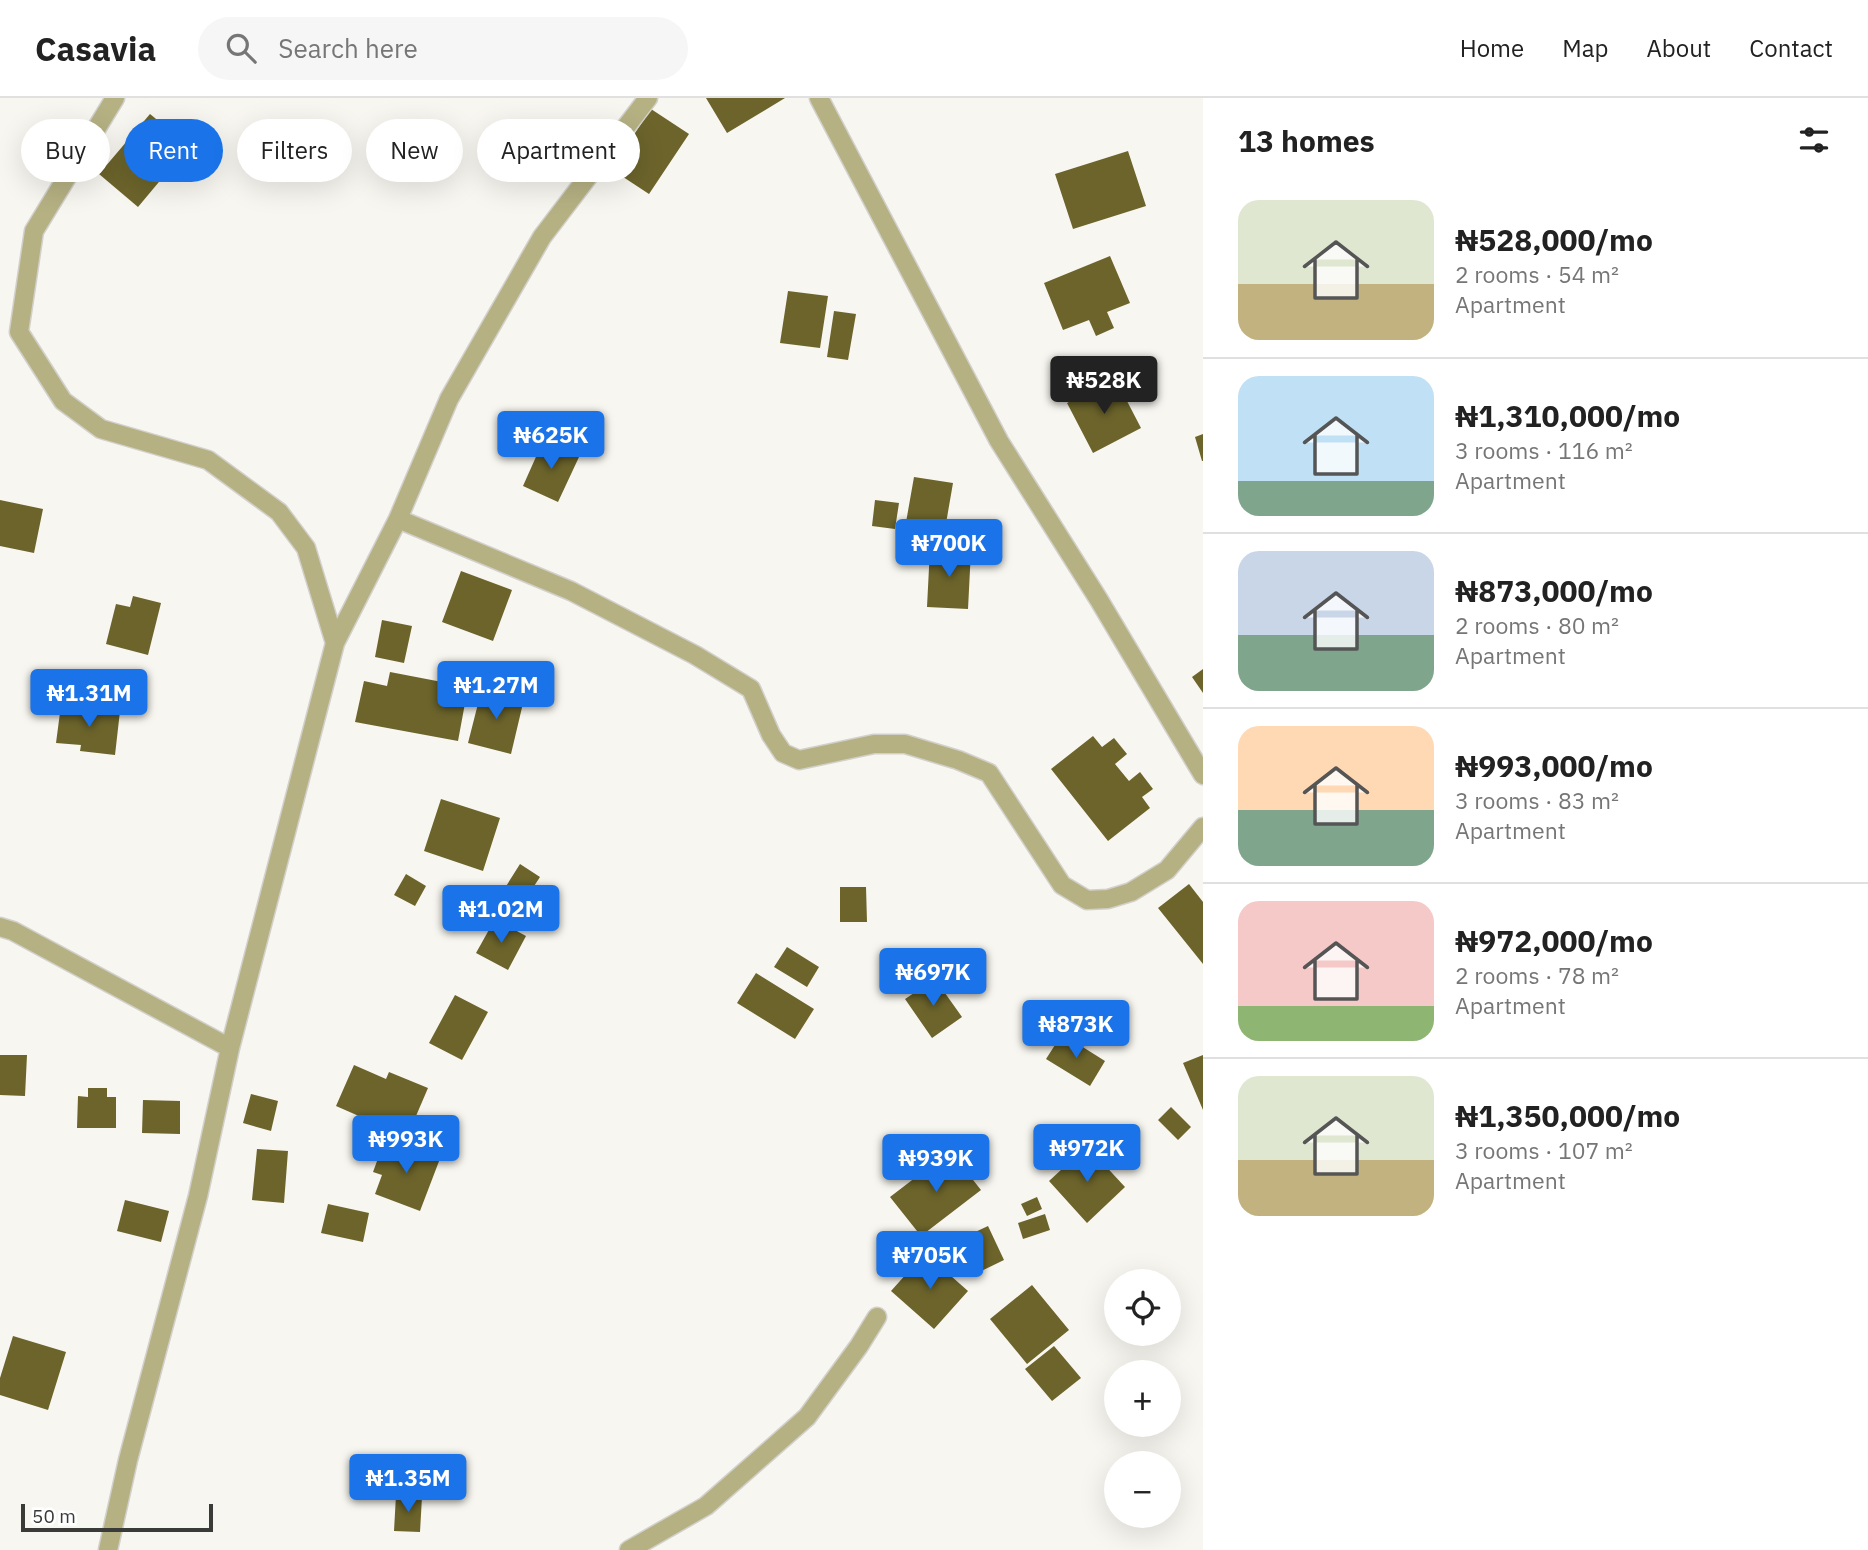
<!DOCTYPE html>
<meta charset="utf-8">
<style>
body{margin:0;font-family:"IBM Plex Sans",sans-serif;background:#f6f6f6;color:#222;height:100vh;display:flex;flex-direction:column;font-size:26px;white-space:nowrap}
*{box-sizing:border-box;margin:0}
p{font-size:23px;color:#767676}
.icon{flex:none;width:38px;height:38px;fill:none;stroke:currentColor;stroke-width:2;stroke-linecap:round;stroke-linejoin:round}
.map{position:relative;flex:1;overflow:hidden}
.panel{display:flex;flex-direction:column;background:#fff;width:665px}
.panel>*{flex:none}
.banner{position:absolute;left:21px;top:21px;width:665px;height:63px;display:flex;gap:14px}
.buttons{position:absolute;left:1104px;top:1171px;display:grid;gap:14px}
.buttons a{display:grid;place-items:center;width:77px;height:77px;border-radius:50%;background:#fff;box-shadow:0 7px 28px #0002;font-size:35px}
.scale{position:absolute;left:21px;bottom:18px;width:192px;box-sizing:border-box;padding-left:7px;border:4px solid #3a3a38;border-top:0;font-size:19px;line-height:24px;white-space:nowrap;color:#3a3a38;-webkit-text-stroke:5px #fff;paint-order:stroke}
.price{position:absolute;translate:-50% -60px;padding:0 16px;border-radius:7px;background:#1a73e8;color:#fff;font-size:23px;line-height:46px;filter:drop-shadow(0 2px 4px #0008)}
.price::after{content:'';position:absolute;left:50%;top:42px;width:21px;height:16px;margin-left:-10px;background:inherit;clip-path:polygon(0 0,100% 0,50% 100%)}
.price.active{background:#222;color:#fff}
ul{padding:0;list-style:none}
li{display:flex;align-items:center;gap:21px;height:175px;padding:0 35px}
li+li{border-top:2px solid #e0e0e0}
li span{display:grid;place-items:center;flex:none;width:196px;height:140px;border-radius:21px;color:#555}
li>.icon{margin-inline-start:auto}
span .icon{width:84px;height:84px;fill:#fffc;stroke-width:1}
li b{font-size:30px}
h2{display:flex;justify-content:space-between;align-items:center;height:84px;padding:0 35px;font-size:30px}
.pill{padding:0 24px;border-radius:32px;background:#fff;box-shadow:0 7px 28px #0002;font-size:24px;line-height:63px}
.pill.active{background:#1a73e8;color:#fff}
header{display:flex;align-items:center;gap:42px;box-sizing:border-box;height:98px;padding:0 35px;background:#fff;border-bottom:2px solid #e0e0e0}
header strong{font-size:33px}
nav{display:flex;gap:38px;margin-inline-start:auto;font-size:24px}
.search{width:490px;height:63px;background:#f6f6f6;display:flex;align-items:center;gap:18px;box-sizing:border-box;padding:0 24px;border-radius:38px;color:#767676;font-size:26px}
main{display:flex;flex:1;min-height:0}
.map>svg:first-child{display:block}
</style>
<header>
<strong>Casavia</strong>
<div class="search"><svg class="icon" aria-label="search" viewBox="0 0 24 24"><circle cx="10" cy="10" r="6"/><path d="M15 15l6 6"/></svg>Search here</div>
<nav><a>Home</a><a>Map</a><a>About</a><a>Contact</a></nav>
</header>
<main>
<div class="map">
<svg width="1203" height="1452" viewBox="0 0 1203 1452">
<rect width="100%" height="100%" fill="#f7f6f0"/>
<path fill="#6c642b" d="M706,0H785L727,35Z
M651,11L689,36L649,96L611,71Z
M150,16L189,48L138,109L99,76Z
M1128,53L1146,108L1073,131L1055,76Z
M1110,158L1130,205L1107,214L1114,230L1096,238L1089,222L1063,232L1044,185Z
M788,193L828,198L820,250L780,245Z
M834,213L856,216L848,262L827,259Z
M1115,280L1141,330L1093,355L1067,305Z
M1203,336V363H1202L1195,339Z
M543,343L579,359L558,404L523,388Z
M914,379L953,385L944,437L905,430Z
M0,402L43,411L34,455L0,448Z
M875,402L899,405L895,431L872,428Z
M930,450L971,452L968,511L927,509Z
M461,473L512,492L493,543L442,524Z
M133,498L161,505L148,557L106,546L116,506L130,509Z
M382,522L412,528L404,565L375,559Z
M1203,571V595L1192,579Z
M55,572L67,576L60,599L47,595Z
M390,574L468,589L458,643L355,624L364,583L387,588Z
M482,590L524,601L511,656L468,645Z
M61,607L120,613L115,657L80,653L81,647L56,645Z
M1093,638L1102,649L1114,640L1127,656L1115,666L1129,683L1140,674L1153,691L1142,699L1150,710L1108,743L1051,671Z
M441,701L500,720L483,773L424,753Z
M520,766L540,779L523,805L503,793Z
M406,776L426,788L415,808L394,797Z
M1189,786L1203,804V866L1158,810Z
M840,789H866L867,824H840Z
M495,821L526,838L508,872L476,855Z
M787,849L819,869L807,889L774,869Z
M756,875L814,911L795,941L737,905Z
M935,881L962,919L932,940L905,901Z
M455,897L488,914L462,962L429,945Z
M1062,936L1105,963L1090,988L1046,961Z
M0,957H27L25,998L0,997Z
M1203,957V1012L1183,965Z
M354,967L386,981L389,974L428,990L407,1039L386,1030L382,1039L364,1031L368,1022L336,1008Z
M88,990H107V999H116V1030H77L78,998L88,999Z
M251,996L278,1003L271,1033L243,1025Z
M143,1002L180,1003V1036L142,1035Z
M1171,1009L1191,1029L1178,1042L1158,1022Z
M396,1042L441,1058L420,1113L375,1096L382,1077L373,1074L380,1055L389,1059Z
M1087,1048L1125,1089L1087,1125L1049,1083Z
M257,1051L288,1053L284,1105L252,1102Z
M950,1053L981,1092L921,1138L890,1099Z
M1037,1099L1042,1111L1027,1118L1021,1106Z
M125,1102L169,1113L161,1144L117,1133Z
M328,1106L369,1115L363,1144L321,1135Z
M1045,1116L1050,1132L1023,1141L1018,1125Z
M988,1128L1004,1162L971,1178L954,1144Z
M925,1155L968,1193L934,1231L891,1193Z
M1032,1187L1069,1232L1027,1266L990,1221Z
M13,1238L66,1254L48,1312L0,1297V1280Z
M1054,1248L1081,1280L1052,1303L1025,1271Z
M396,1397L422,1399L420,1434L394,1433Z"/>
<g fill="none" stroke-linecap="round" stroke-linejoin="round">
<defs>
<path id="minor" d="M115,0L34,133L19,234L63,303L101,331L208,362L279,414L306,450L335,545
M819,0L999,343L1099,502L1203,677
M398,421L571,493L695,557L751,591L771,637L783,655L799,662L874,646H905L958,662L989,675L1062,787L1087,802L1108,801L1131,794L1167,772L1203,729
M0,829L13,833L230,950
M108,1452L128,1362L198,1098L230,950L335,545L398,421L449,301L542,139L648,0
M629,1452L706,1408L807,1319L859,1248L877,1219"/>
</defs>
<use href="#minor" stroke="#d1d0cb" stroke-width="21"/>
<use href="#minor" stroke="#b6b183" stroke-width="18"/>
</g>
</svg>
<div class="buttons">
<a><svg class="icon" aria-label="locate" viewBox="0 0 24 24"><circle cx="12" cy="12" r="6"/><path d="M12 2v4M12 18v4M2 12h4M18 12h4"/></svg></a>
<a>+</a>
<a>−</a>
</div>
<div class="scale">50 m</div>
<b class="price active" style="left:1104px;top:318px">₦528K</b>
<b class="price" style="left:551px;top:373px">₦625K</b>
<b class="price" style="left:949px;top:481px">₦700K</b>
<b class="price" style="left:496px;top:623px">₦1.27M</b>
<b class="price" style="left:89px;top:631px">₦1.31M</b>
<b class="price" style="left:501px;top:847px">₦1.02M</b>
<b class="price" style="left:933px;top:910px">₦697K</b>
<b class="price" style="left:1076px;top:962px">₦873K</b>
<b class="price" style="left:406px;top:1077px">₦993K</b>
<b class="price" style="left:1087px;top:1086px">₦972K</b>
<b class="price" style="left:936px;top:1096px">₦939K</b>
<b class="price" style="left:930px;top:1193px">₦705K</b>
<b class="price" style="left:408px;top:1416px">₦1.35M</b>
<div class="banner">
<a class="pill">Buy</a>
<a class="pill active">Rent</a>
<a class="pill">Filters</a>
<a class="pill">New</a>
<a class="pill">Apartment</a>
</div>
</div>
<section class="panel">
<h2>13 homes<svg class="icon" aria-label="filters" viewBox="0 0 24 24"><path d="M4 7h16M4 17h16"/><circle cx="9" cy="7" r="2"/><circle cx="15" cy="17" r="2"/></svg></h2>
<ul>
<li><span style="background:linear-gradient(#dfe7d0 60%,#c2b280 0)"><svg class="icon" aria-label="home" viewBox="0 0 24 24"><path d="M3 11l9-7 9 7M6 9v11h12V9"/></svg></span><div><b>₦528,000/mo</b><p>2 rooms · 54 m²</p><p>Apartment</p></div></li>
<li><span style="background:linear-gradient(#bfe0f5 75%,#7fa58c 0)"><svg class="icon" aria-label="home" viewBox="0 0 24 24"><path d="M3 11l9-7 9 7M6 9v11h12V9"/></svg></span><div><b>₦1,310,000/mo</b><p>3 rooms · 116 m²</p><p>Apartment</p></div></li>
<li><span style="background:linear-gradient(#c9d6e8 60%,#7fa58c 0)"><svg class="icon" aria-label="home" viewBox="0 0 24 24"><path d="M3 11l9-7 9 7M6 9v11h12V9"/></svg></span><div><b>₦873,000/mo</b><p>2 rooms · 80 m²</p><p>Apartment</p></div></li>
<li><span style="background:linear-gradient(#ffd9b3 60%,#7fa58c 0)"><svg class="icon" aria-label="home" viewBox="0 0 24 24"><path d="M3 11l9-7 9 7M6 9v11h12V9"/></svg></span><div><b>₦993,000/mo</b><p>3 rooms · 83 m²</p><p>Apartment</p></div></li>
<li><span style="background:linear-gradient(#f6c9c9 75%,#8fb573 0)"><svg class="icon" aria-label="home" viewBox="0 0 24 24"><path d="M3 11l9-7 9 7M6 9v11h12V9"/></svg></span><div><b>₦972,000/mo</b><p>2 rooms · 78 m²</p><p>Apartment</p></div></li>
<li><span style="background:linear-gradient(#dfe7d0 60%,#c2b280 0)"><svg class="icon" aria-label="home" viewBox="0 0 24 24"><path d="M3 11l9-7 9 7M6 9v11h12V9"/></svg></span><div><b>₦1,350,000/mo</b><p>3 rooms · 107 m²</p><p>Apartment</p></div></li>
</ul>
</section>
</main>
